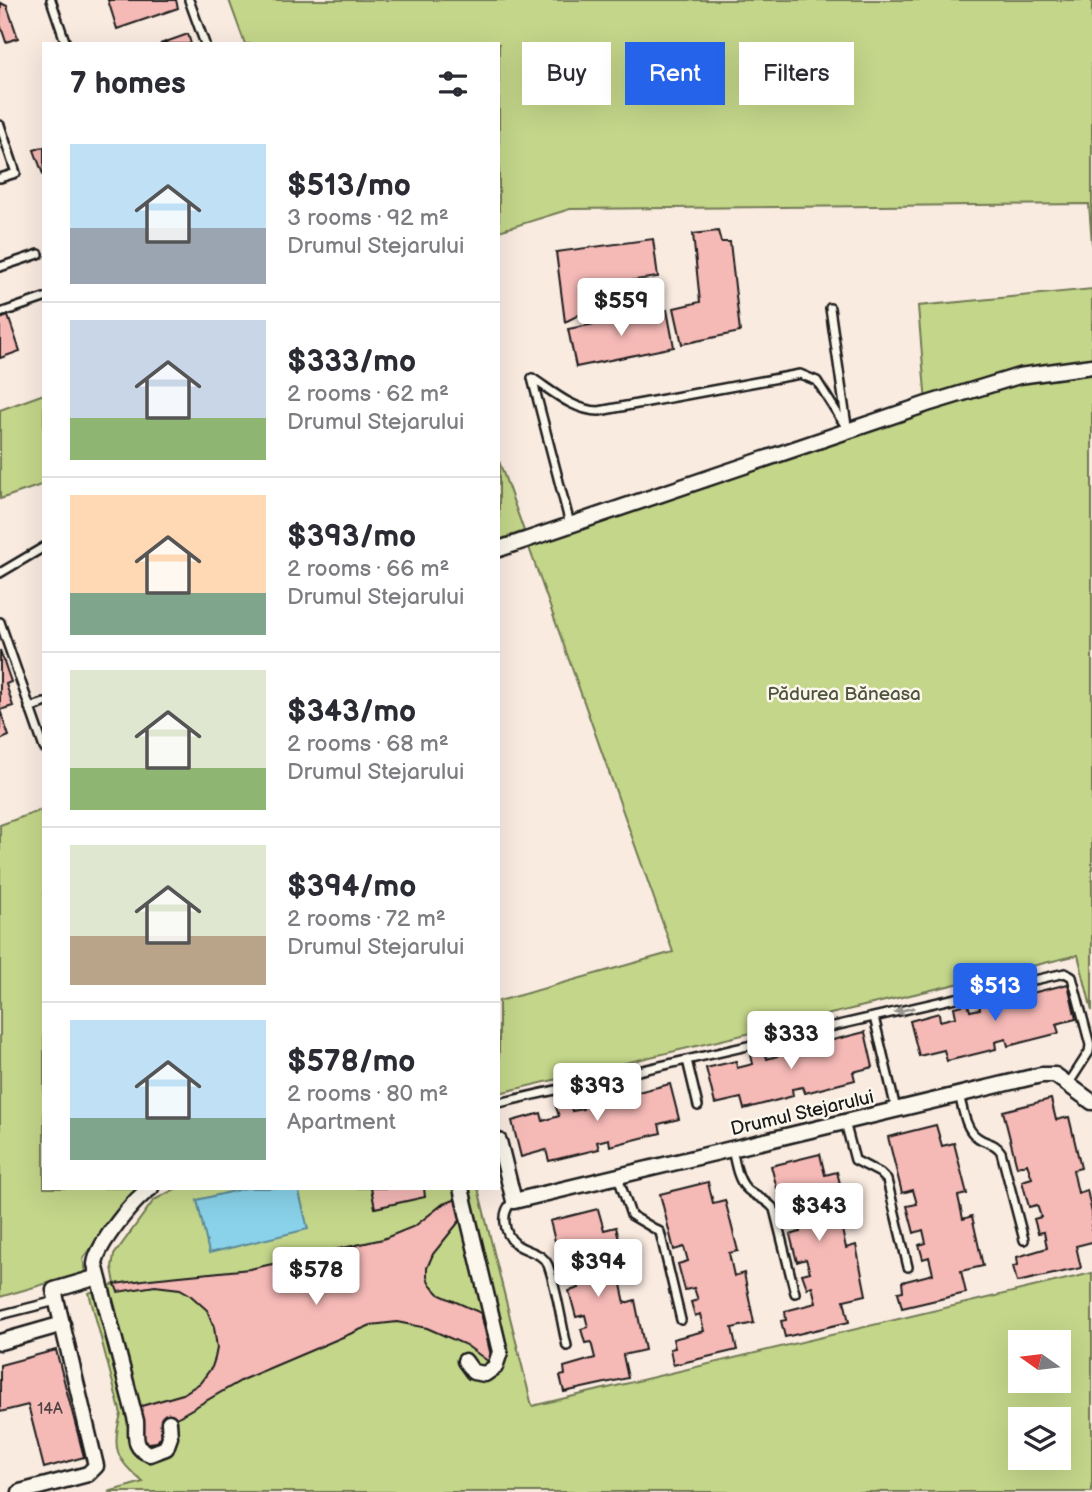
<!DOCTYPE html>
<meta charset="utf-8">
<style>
body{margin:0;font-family:"Balsamiq Sans",sans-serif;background:#f7f7f7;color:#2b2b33;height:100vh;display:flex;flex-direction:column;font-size:26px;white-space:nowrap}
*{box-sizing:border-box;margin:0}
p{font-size:23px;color:#7c7c81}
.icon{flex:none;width:38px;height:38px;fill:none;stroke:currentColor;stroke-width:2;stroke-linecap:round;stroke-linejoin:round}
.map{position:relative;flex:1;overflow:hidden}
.details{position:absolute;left:42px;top:42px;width:458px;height:1148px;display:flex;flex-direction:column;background:#fff;border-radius:0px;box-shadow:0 7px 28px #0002}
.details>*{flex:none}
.guide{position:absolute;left:522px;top:42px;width:466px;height:63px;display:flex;gap:14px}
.needle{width:46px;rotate:284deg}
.controls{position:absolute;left:1008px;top:1330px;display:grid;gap:14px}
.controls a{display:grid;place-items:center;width:63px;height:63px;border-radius:0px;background:#fff;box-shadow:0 7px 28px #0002;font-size:35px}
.price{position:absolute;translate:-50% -60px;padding:0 16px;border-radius:7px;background:#fff;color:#222;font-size:23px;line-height:46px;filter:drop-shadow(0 2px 4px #0008)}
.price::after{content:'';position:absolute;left:50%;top:42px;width:21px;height:16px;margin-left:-10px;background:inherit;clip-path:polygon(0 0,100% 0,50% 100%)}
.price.selected{background:#2563eb;color:#fff}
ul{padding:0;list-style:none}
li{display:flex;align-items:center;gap:21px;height:175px;padding:0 28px}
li+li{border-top:2px solid #e1e1e2}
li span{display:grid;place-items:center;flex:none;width:196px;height:140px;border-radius:0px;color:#555}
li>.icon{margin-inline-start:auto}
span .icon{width:84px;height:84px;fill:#fffc;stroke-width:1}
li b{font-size:30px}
h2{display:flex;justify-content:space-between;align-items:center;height:84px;padding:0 28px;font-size:30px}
.chip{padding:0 24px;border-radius:0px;background:#fff;box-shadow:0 7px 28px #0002;font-size:24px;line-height:63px}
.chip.selected{background:#2563eb;color:#fff}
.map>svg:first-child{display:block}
</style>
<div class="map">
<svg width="1092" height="1492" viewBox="0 0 1092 1492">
<rect width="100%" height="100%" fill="#faebe1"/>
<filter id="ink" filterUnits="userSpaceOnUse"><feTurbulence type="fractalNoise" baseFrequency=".0143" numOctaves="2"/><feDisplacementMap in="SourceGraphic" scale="14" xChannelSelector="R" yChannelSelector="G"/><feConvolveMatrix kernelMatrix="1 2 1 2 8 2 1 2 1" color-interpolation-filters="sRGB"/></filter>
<g filter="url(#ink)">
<path fill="#c4d68a" stroke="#707953" stroke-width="2" fill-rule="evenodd" d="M229,0H1092V244L1089,204L570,209L499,231V44H245Z
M1092,289V1011L1078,955L499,1093V1001L673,952L526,539L926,404L918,306Z
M44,394V484L0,499V410Z
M499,461L524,531L499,540Z
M44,809V1188H138L83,1259L86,1272L0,1297V825Z
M177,1188H478L532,1406L1092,1273V1492H108L143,1482C116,1459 111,1449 121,1414L89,1293L115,1284L112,1267L114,1255L154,1200ZM1020,1342H1059V1381H1020ZM1020,1419H1059V1458H1020Z"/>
<path fill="#89d2e9" stroke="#5d8997" stroke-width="2" d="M246,1188H298L308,1229L209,1253L197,1200Z"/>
<path fill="#f5b9b6" stroke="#1c1c1c" stroke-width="2" d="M108,0H176L178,8L117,29Z
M1,3L7,6L18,38L6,42L0,24Z
M188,34L191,44H160Z
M44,147V177L34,150Z
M718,231L721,242H730L740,332L682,344L674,308L700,302L693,234Z
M653,239L658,277L597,285L599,305L565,322L556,252Z
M667,310L674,347L576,367L568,329Z
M8,316L20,351L0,358V319Z
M0,650L11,682L6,684L13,706L0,710Z
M0,710L9,736L0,740Z
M1068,984L1076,1019L1056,1024L1059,1033L1008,1046L1006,1039L995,1042L996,1049L947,1061L944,1050L919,1056L910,1021L939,1013L940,1021L956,1017L954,1007L968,1004L970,1011L980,1009L979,1001L998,996L1000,1003L1013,1000L1011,993L1026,989L1028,994Z
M865,1032L873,1067L853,1072L855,1080L805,1093L803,1087L792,1089L793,1096L744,1109L741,1098L715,1104L706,1068L736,1061L737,1068L753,1064L751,1055L765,1051L767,1059L777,1056L775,1049L795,1044L797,1051L810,1047L808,1041L823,1037L825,1042Z
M670,1084L679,1119L659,1124L661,1133L610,1146L609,1139L597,1142L599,1149L549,1161L546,1150L521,1157L512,1121L541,1113L543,1121L559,1116L556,1107L570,1104L572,1111L583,1109L581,1101L600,1096L602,1103L616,1099L614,1093L629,1089L630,1094Z
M1051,1099L1056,1120L1069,1117L1081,1168L1073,1170L1078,1193L1087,1190L1092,1213V1242L1076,1246L1081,1268L1017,1282L1013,1266L1018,1265L1017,1257L1047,1248L1044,1232L1038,1233L1034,1219L1041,1217L1037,1205L1029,1207L1022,1181L1032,1178L1027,1164L1017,1167L1003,1111Z
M936,1125L942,1146L954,1143L967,1194L958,1196L963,1219L972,1216L983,1266L961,1271L966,1293L902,1308L898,1292L903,1291L902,1282L933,1274L929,1257L923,1259L919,1245L926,1243L923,1230L914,1233L907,1206L917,1204L913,1190L902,1193L888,1137Z
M820,1154L825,1175L837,1172L850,1223L841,1225L846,1248L856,1245L866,1295L844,1300L849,1322L785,1337L781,1321L786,1320L785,1311L816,1303L812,1286L807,1288L802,1274L810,1272L806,1259L797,1262L790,1235L800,1232L796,1219L786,1222L771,1166Z
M708,1182L713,1203L725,1200L738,1251L729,1253L734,1276L744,1273L754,1323L732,1328L737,1350L673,1365L670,1349L675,1348L673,1339L704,1331L700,1314L695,1316L691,1302L698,1300L694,1288L685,1290L678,1264L688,1261L684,1247L674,1250L660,1194Z
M371,1188H424L425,1197L375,1208Z
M457,1199L462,1218L433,1254L427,1268V1276L429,1283L440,1295L481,1313L491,1356L489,1362L466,1345L427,1328L397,1322L371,1325L244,1379L161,1427L162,1435L157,1442L149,1443L144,1440V1426L138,1407L183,1394L200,1383L212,1367L215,1358L217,1348L214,1327L207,1310L189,1294L180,1289L155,1286L118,1292L115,1284L150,1279L250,1269L383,1239L415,1226L443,1204Z
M598,1209L604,1230L616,1227L629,1278L620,1280L625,1303L635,1300L645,1350L623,1355L628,1378L564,1392L560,1376L565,1375L564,1367L595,1358L591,1342L585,1343L581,1329L588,1327L585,1315L576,1317L569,1291L579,1288L575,1274L564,1277L550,1221Z
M56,1350L84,1457L44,1468L28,1405L0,1412V1365Z"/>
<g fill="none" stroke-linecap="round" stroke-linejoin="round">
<defs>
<path id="service" d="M51,0L66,44
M189,0L205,44
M0,125L16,173L0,178
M0,267L39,254
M830,308L847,426
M0,313L44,298
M532,378C552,391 574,411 599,411L800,374L817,381L848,430
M532,378L570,524
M0,573L44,547
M0,622L44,748
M29,708L44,703
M874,1017L896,1109
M687,1060L698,1106
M959,1095C963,1108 965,1129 977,1137C986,1144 995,1142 1001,1152L1024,1240
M499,1103L1065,973L1072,977L1090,1045L1089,1052L1069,1083
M845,1122L855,1160L880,1173L887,1180L908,1267
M732,1149C735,1161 737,1179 746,1188C754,1197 766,1198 774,1209L795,1293
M618,1177L631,1215L660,1232L681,1320
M514,1201C500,1210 503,1234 516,1244C526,1252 542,1252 548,1265C557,1289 561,1321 567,1346
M0,1315L56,1301"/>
<path id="minor" d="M499,549L927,404L1019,376L1092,366
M499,1141L514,1201L1041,1075H1055L1092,1102
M151,1188C134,1199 97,1245 95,1264L136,1421C137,1436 132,1448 150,1454L166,1448L170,1437L169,1422
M461,1188L500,1352L495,1367L485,1374L473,1372L465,1361
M0,1342L63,1324
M20,1492L88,1474L96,1466L54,1290L98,1277"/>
</defs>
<use href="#service" stroke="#1c1c1c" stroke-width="12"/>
<use href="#minor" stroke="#1c1c1c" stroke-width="19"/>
<use href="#service" stroke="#fbf7ec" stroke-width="7"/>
<use href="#minor" stroke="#fbf7ec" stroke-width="14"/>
</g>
<defs><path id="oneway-solid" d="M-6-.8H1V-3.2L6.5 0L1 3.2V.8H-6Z" transform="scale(1.75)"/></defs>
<use fill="#97948e" href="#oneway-solid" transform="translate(904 1010) rotate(167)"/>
</g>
<g text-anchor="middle" stroke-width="5" stroke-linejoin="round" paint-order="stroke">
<g font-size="16" fill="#524342">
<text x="50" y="1414">14A</text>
</g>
<g font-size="19" fill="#4e543d" stroke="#fbf7ec">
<text x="844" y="700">Pădurea Băneasa</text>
</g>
<g font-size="19" fill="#1c1c1c" stroke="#fbf7ec">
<text transform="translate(802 1112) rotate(-13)" y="7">Drumul Stejarului</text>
</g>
</g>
</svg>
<div class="controls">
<a><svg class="needle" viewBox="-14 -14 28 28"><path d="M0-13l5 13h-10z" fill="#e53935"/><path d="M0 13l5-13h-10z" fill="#7c7c81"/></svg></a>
<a><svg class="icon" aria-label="layers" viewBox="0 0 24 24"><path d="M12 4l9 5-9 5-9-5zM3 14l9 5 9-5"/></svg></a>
</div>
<b class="price" style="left:621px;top:338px">$559</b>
<b class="price selected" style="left:995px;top:1023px">$513</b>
<b class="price" style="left:791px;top:1071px">$333</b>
<b class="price" style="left:597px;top:1123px">$393</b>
<b class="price" style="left:819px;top:1243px">$343</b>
<b class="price" style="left:598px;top:1299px">$394</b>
<b class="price" style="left:316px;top:1307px">$578</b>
<div class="guide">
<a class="chip">Buy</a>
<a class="chip selected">Rent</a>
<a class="chip">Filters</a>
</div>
<section class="details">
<h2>7 homes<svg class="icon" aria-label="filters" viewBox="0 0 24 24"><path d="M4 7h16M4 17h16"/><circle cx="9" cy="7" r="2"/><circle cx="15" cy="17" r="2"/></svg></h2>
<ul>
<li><span style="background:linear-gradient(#bfe0f5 60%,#9aa5b1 0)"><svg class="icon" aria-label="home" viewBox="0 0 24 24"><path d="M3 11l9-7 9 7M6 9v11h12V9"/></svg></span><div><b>$513/mo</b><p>3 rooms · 92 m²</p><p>Drumul Stejarului</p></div></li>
<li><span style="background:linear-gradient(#c9d6e8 70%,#8fb573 0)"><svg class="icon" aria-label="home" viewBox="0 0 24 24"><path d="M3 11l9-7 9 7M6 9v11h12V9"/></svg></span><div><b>$333/mo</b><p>2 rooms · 62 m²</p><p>Drumul Stejarului</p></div></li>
<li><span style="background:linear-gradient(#ffd9b3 70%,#7fa58c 0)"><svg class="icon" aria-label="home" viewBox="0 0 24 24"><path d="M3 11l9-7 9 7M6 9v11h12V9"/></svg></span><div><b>$393/mo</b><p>2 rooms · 66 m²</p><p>Drumul Stejarului</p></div></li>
<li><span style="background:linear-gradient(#dfe7d0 70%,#8fb573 0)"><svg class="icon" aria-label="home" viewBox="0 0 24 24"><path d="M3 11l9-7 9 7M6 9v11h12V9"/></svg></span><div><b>$343/mo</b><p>2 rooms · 68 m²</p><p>Drumul Stejarului</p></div></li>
<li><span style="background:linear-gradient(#dfe7d0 65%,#b9a48a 0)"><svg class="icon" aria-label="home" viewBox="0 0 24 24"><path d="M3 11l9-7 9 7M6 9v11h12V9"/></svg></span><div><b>$394/mo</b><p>2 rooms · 72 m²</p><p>Drumul Stejarului</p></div></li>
<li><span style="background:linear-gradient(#bfe0f5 70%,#7fa58c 0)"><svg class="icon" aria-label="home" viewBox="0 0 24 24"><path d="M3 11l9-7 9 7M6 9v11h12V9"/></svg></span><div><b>$578/mo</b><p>2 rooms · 80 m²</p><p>Apartment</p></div></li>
</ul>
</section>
</div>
